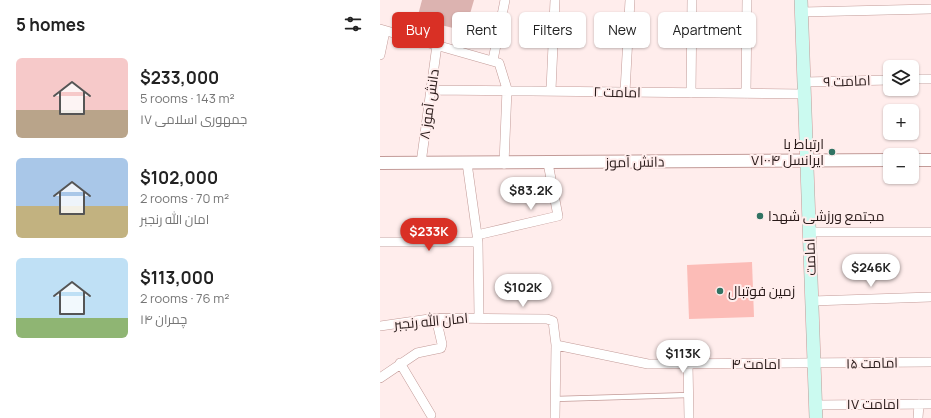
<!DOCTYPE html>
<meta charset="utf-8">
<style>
body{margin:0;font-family:Manrope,Cairo,sans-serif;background:#f2f2f2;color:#222;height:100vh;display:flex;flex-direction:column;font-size:15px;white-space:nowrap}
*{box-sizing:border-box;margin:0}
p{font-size:13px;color:#767676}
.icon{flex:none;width:22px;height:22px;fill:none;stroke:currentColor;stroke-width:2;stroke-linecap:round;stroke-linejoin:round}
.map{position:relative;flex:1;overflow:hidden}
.details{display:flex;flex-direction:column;background:#fff;width:380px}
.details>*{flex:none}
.hud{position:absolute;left:12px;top:12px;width:380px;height:36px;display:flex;gap:8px}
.controls{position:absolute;left:503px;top:60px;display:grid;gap:8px}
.controls a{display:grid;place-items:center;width:36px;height:36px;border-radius:6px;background:#fff;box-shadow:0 1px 3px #0004;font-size:20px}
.price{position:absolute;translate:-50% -34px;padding:0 9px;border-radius:14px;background:#fff;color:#222;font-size:13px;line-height:26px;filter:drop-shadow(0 1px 2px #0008)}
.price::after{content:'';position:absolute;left:50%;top:24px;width:12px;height:9px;margin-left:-6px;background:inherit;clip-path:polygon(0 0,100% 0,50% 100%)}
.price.current{background:#d93025;color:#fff}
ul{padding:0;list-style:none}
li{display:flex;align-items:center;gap:12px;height:100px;padding:0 16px}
li span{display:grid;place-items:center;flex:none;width:112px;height:80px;border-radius:6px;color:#555}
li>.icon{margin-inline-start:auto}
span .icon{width:48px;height:48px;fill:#fffc;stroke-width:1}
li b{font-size:17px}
h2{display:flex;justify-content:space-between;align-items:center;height:48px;padding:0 16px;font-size:17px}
.tag{padding:0 14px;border-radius:6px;background:#fff;box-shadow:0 1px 3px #0004;font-size:14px;line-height:36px}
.tag.current{background:#d93025;color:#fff}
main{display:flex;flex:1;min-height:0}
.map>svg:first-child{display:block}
</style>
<main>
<section class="details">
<h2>5 homes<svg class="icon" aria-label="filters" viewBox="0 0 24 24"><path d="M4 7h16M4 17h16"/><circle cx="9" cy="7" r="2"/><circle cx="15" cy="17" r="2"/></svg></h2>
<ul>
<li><span style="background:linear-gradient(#f6c9c9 65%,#b9a48a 0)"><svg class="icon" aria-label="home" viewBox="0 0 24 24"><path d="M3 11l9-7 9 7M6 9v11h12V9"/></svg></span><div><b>$233,000</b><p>5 rooms · 143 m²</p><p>جمهوری اسلامی ۱۷</p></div></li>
<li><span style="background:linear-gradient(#a9c7e8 60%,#c2b280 0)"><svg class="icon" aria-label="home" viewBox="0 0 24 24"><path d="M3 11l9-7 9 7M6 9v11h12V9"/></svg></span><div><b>$102,000</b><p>2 rooms · 70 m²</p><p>امان الله رنجبر</p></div></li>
<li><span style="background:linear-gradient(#bfe0f5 75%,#8fb573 0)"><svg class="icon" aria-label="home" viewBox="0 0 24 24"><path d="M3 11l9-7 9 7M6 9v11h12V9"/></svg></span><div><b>$113,000</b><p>2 rooms · 76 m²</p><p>چمران ۱۴</p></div></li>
</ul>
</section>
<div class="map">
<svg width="551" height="418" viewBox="0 0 551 418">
<rect width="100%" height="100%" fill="#ffedec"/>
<path fill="#fcbcb7" d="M372,262L374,317L309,319L307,265Z"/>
<path fill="#dcb3b0" d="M42,0H94L85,31L37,19Z"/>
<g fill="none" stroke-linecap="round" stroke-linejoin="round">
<defs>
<path id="service" d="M175,399L309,395"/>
<path id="minor" d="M422,12L551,9
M0,29L119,63L127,89L124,164
M0,55L5,31
M113,60L125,0
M532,79H551
M424,82L510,80
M50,90L424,94
M171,90L175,0
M245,92L250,0
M311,93L312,0
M366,94L367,0
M41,163L57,45
M87,163L98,242L99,317
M429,232H551
M97,235L178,216L168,163
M0,242H98
M432,301L551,297
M0,326L56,318L167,319L173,321L176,345L175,418
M176,345L268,364L551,362
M20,363L51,415
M308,364L309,418
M0,378L37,353L61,348L62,344L56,318
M435,405L551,404
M538,418L539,404"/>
<path id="tertiary" d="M532,160H551
M0,163L510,160"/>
<path id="secondary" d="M421,0L436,418"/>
</defs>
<use href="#service" stroke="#c39b98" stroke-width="6"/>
<use href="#minor" stroke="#c39b98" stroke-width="10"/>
<use href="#tertiary" stroke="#c39b98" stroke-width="14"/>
<use href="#secondary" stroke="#c39b98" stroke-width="14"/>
<use href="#service" stroke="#fff" stroke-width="4.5"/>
<use href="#minor" stroke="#fff" stroke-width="9"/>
<use href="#tertiary" stroke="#fff" stroke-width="12"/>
<use href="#secondary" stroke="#cbfaf0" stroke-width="13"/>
</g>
<g fill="#317363" stroke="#ffedec" stroke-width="1.5">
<circle cx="452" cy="152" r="4"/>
<circle cx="380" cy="216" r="4"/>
<circle cx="340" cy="291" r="4"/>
</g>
<g text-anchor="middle" stroke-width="4" stroke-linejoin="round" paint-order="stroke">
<g font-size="14" fill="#291a19" stroke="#ffedec">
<text transform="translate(467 81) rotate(-2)" y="5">امامت ۹</text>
<text transform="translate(237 92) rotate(1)" y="5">امامت ۲</text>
<text transform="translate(49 104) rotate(-82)" y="5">دانش آموز ۸</text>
<text transform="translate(255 162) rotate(-1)" y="5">دانش آموز</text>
<text transform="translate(430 257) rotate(-92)" y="5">امامت</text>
<text transform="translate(51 321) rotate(-5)" y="5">امان الله رنجبر</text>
<text transform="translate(492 363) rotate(-1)" y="5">امامت ۱۵</text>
<text x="376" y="369">امامت ۴</text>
<text x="493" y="409">امامت ۱۷</text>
</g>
<g font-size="14" fill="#291a19" stroke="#ffedec" text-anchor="start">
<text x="444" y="149" text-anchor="end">ارتباط با<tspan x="444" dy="16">ایرانسل ۷۱۰۰۴</tspan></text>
<text x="388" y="221">مجتمع ورزشی شهدا</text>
<text x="348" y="296">زمین فوتبال</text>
</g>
</g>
</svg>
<div class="controls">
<a><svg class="icon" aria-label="layers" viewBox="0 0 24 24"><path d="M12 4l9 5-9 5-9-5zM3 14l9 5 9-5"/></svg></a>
<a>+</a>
<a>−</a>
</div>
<b class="price" style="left:151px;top:211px">$83.2K</b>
<b class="price current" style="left:49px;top:252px">$233K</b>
<b class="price" style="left:491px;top:288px">$246K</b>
<b class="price" style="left:143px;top:308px">$102K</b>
<b class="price" style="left:303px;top:374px">$113K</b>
<div class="hud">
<a class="tag current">Buy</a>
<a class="tag">Rent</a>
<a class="tag">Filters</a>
<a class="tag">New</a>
<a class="tag">Apartment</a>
</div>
</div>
</main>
